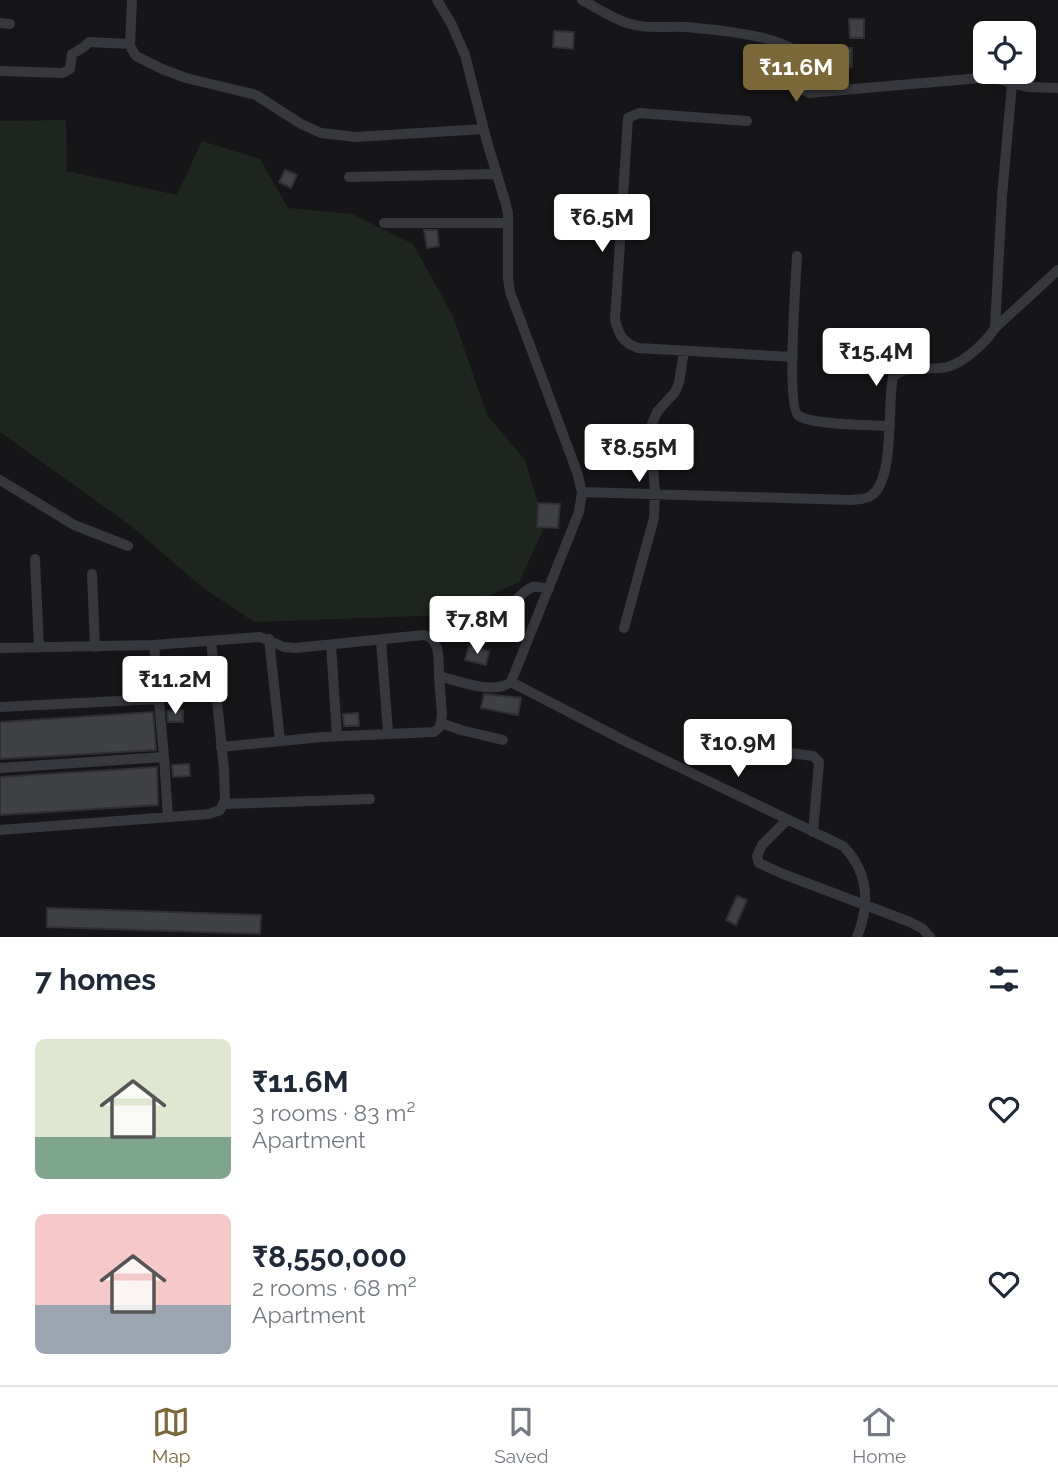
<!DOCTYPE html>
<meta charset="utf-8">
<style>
body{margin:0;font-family:Raleway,sans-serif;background:#f2f2f3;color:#1f2937;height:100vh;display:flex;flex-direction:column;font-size:26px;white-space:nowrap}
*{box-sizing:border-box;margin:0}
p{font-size:23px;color:#747a83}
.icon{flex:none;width:38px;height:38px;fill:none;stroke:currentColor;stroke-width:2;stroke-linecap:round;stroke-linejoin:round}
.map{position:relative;height:937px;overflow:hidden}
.side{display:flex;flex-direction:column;background:#fff;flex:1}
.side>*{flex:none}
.fabs{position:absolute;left:973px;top:21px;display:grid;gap:14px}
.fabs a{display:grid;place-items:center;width:63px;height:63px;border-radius:10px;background:#fff;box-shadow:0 7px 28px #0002;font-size:35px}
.price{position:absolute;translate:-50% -60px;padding:0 16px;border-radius:7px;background:#fff;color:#222;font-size:23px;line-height:46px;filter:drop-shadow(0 2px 4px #0008)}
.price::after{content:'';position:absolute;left:50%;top:42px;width:21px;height:16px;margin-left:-10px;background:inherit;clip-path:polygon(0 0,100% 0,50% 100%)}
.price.active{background:#7b6738;color:#fff}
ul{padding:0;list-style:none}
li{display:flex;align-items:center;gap:21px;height:175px;padding:0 35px}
li span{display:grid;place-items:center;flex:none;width:196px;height:140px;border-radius:10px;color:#555}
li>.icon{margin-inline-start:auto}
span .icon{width:84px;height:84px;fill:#fffc;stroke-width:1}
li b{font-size:30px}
h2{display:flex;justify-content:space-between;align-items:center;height:84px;padding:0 35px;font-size:30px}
.tabs{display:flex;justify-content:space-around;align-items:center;height:98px;border-top:2px solid #e0e1e3;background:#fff;font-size:19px;color:#747a83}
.tabs a{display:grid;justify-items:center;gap:4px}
.tabs .active{color:#7b6738}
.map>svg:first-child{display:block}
</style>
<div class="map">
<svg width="1058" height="937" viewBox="0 0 1058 937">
<rect width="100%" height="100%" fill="#161618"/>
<path fill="#1e261f" d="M66,120L67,171L177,195L202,141L260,159L288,208L352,214L413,244L453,316L487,415L525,460L545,526L519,582L447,615L254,622L202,587L131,526L0,432V121Z"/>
<path fill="#404145" stroke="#303034" stroke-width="2" d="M849,19H864V38H850Z
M554,31L574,32L573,49L553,47Z
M839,48H852V67H840Z
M285,170L297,175L291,188L279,182Z
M424,230H437L439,246L427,248Z
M538,503L560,504L558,528L537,527Z
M469,646L489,651L486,665L465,660Z
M484,694L521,698L518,715L481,708Z
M183,710V722H168L167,711Z
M153,712L156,750L0,759V722Z
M358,713L359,726H344L343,714Z
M189,764L190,776L173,777L172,765Z
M157,767L158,805L0,815V777Z
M737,896L747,900L736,925L726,920Z
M47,908L261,915L260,934L47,927Z"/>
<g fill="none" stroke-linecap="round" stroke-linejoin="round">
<path stroke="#37383d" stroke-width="10" d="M132,0L130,46L136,56L162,69L186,78L256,95L301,124L321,133L356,137L483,129
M582,0C599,9 616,21 635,25C651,29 668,26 684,27C710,29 779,35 798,53L802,89L809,93L980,78L990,77L1027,87L1058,88
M0,23L10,24
M0,71L63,73L70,69L72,54L84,47L89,42L130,44
M747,121L639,113L628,118L615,320C619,335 623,343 638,348L793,357
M349,177L496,174
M384,223H508
M797,256C796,278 786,408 799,416C813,425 871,425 890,426
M995,328L1058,270
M0,480L74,525L128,546
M582,492L851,500C858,499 866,500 872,495C895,478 887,404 893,377C906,364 930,371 947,367C964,363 986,342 995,328L1002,196L1012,84
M35,559L39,648
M92,574L95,647
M624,628L654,518L655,494L651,436L652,424L657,412L675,392L679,383L684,351
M432,637C451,627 474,641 490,629C503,619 517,593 533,587C538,586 544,588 549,589
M269,639L280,740
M381,640L388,733
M154,645L164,757
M331,645L337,736
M0,648L154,645L260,637L284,647L295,648L424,635C442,640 438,661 439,676C459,681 493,695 511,682L579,512L582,492L577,472L510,292L508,278V213L505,201L487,142L465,55L451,23L437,0
M511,682L627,742L843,846C869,872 870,905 857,937
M0,707L159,699
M441,723L461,730L503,740
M221,747L322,737L434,732L440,727L442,715L439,676
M790,753L813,756L819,762L813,832
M0,768L164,757L168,817
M224,804L370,799
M787,820L762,845L757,856L759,863L783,874L910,922L923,929L930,937
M0,830L209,814L220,810L225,800L224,770L211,641"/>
</g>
</svg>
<div class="fabs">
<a><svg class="icon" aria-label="locate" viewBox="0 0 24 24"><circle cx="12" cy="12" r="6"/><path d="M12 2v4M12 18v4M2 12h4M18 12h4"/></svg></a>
</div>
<b class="price active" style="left:796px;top:104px">₹11.6M</b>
<b class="price" style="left:602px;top:254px">₹6.5M</b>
<b class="price" style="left:876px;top:388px">₹15.4M</b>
<b class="price" style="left:639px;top:484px">₹8.55M</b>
<b class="price" style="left:477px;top:656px">₹7.8M</b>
<b class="price" style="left:175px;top:716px">₹11.2M</b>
<b class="price" style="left:738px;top:779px">₹10.9M</b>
</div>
<section class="side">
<h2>7 homes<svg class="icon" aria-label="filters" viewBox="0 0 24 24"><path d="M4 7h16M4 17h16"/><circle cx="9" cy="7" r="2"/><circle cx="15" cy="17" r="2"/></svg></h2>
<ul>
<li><span style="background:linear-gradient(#dfe7d0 70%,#7fa58c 0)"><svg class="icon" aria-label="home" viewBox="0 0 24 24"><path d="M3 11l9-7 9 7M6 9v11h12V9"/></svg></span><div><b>₹11.6M</b><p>3 rooms · 83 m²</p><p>Apartment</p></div><svg class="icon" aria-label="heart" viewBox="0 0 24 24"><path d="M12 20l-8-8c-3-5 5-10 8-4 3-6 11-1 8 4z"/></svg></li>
<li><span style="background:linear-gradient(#f6c9c9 65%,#9aa5b1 0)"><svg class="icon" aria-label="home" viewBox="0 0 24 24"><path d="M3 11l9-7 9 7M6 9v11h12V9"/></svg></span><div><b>₹8,550,000</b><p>2 rooms · 68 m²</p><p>Apartment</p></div><svg class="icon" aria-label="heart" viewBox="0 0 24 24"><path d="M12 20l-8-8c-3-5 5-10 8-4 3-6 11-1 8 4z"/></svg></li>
</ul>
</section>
<nav class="tabs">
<a class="active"><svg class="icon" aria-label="map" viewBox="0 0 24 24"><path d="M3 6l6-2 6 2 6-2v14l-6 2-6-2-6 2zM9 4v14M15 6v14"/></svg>Map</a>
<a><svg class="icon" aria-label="saved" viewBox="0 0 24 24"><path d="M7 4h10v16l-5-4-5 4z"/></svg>Saved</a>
<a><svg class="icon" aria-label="home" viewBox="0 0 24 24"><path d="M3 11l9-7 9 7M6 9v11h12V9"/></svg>Home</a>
</nav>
